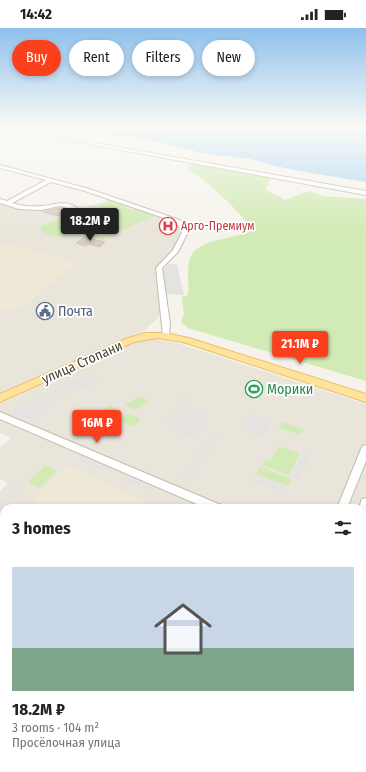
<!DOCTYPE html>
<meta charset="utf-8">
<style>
body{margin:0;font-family:"Fira Sans Condensed",sans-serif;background:#f2f2f2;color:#222;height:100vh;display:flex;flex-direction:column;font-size:15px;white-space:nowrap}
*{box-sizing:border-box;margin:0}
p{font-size:13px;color:#767676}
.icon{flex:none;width:22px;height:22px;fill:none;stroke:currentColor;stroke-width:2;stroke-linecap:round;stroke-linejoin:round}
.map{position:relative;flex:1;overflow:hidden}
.side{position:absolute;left:0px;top:476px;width:366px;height:268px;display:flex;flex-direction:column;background:#fff;border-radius:12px 12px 0 0;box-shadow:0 2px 6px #0003}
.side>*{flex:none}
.banner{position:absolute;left:12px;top:12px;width:342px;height:36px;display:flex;gap:8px}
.price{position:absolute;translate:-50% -34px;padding:0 9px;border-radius:4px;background:#fc3f1d;color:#fff;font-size:13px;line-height:26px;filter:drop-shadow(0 1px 2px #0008)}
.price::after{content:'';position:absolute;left:50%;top:24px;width:12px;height:9px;margin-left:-6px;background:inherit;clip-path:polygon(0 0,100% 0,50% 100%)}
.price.on{background:#222;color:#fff}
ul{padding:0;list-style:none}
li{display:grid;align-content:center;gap:8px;height:212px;padding:0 12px}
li+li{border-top:1px solid #e0e0e0}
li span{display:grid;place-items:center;height:124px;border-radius:0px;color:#555}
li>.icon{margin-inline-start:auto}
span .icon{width:72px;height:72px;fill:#fffc;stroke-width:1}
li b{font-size:17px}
h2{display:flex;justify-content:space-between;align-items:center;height:48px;padding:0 12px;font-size:17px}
.chip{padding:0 14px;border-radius:18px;background:#fff;box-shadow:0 2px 6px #0003;font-size:14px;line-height:36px}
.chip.on{background:#fc3f1d;color:#fff}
.status{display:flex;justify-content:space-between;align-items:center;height:28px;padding:0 20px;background:#fff;direction:ltr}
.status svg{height:11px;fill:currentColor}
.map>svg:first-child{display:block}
</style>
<div class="status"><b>14:42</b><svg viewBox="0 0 49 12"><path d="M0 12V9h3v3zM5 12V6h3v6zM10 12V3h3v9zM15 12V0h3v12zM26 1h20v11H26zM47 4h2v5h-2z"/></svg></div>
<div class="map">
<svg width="366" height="744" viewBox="0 0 366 744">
<rect width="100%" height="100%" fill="#f6f3ec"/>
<path fill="#eae5da" d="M111,171L179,196L182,204L174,223L165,230L156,240L160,288L145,302L0,366V176L25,180L56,176L78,182Z
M150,311L168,313L180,316L366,376V744H0V570L4,572V740H362V480H159L66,438L28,480H4V507L0,511V463L8,455L0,451V420L11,410L0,405V376L134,314Z"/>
<path fill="#efe8d6" d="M0,214L78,234L19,281L4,282L0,281Z
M66,438L159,480H28Z
M4,507V572L0,570V511Z
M362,568L366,569V744H278L279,740H362Z"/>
<path fill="#d2eab5" d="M199,136L270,150L266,162L285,172L309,163L323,168L366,171V353L188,300L181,294L184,286L182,269L188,267C189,256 187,243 189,233C195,209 235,212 254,202C234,179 213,157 187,141L190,137Z
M111,173L121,176L132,182H137L155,186V188L108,208L83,195L74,197V200L105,210L104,212L72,203L62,209L50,207L41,203V198L77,185H82L97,192L100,190L99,188L100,177Z
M142,368L149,375L134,382L124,377Z
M111,377L119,385L103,393L90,387Z
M127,385L141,391L134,399L120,393Z
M282,394L304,401L300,407L279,400Z
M279,418L300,425L289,447L262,437L266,431L271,432Z
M45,437L57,443L40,460L28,455Z
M260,439L292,451L288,458L256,446Z"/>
<path fill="#e5e3e0" d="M169,236H177L184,267L165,266L162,242Z
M91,345L99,353L50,375L32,393L12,384L19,378Z
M184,369L189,371L171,394L166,392Z
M190,380L209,387L193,410L173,403Z
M250,385L272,392L262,409L240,401Z
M214,404L220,406L187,455L180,452Z
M304,423L311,426L298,452L291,449Z
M82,428L108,439L104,443L79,432Z
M127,448L154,459L151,464L124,452Z
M255,448L288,460L285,466L253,453Z
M21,452L26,454L0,481V473Z"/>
<path fill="#a9d4f2" d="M73,99H366V154L311,145L275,138L250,131L208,126L138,110L85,104Z"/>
<path fill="#d8cfc1" stroke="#d3c7b4" d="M60,180L69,182L59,188L43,184Z
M85,209L92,211L105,214L100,219L88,216L85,218L76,215Z"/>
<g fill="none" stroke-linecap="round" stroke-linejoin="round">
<defs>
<path id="minor" d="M0,100L77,112L366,163V167L77,114L0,102Z
M0,137L89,161L180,192L185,197L188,204L178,224L162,240L170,296L169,309H163L156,240L173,222L182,204L176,194L85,163L51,154L12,175C21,178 31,179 41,178C55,177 69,170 80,183L79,184H75L72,181L60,178L41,182L19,181L0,175V171L7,173L46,152L0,140Z
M0,384L221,477L222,480H206L0,391Z
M366,417V433L347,480H337L361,421L363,418Z
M366,470V489L362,491V480H359L362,471Z
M362,538L366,539V549L362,548Z
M27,740H44L42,744H25Z"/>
<path id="major" d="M145,305H165L189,310L366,366V374L183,314L158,310L134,314L0,374V366L128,310Z"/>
</defs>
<use href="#minor" stroke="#c2bbae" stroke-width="2"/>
<use href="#major" stroke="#e6c16a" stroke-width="2"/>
<use href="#minor" fill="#fff" fill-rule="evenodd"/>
<use href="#major" fill="#ffe39c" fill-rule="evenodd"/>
</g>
<linearGradient id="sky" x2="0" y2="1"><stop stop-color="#8fc1ec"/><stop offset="0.49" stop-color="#fbfaf6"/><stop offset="1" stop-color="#fbfaf6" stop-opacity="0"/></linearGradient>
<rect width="366" height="203" fill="url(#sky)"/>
<defs>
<symbol id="hospital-ring" viewBox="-11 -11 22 22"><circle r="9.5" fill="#fff" stroke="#e0444e" stroke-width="1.5"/><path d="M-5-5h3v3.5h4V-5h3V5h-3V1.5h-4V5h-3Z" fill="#e0444e"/></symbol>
<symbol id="civic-ring" viewBox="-11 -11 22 22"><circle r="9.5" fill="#fff" stroke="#5c6f8a" stroke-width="1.5"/><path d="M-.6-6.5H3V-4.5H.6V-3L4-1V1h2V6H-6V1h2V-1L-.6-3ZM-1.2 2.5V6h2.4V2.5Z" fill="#5c6f8a"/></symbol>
<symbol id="stadium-ring" viewBox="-11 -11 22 22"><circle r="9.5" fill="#fff" stroke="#2e9e5b" stroke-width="1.5"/><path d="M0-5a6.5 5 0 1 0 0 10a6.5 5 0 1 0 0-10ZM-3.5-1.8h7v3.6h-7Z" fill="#2e9e5b"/></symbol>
</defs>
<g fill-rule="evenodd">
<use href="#hospital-ring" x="158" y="188" width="20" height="20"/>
<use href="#civic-ring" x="35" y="273" width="20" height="20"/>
<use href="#stadium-ring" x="244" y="351" width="20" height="20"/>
</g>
<g text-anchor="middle" stroke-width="3.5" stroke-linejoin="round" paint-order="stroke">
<g font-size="12" fill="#be3a42" stroke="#fff" text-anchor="start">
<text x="181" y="202">Арго-Премиум</text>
</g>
<g font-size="14" fill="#4e5e75" stroke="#fff" text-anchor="start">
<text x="58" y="288">Почта</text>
</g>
<g font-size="14" fill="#4b4439" stroke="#fff">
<text transform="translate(82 334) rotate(-24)" y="5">улица Стопани</text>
</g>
<g font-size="14" fill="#27864d" stroke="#fff" text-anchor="start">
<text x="267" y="366">Морики</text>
</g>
</g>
</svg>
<b class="price on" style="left:90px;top:214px">18.2M ₽</b>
<b class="price" style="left:300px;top:337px">21.1M ₽</b>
<b class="price" style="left:97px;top:416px">16M ₽</b>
<div class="banner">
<a class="chip on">Buy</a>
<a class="chip">Rent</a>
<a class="chip">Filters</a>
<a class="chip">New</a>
</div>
<section class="side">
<h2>3 homes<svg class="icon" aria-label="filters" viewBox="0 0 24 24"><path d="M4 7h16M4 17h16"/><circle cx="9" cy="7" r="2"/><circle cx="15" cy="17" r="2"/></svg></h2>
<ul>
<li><span style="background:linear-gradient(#c9d6e8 65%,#7fa58c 0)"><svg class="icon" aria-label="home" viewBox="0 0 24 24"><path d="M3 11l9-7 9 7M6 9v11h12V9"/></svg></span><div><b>18.2M ₽</b><p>3 rooms · 104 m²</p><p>Просёлочная улица</p></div></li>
</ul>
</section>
</div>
